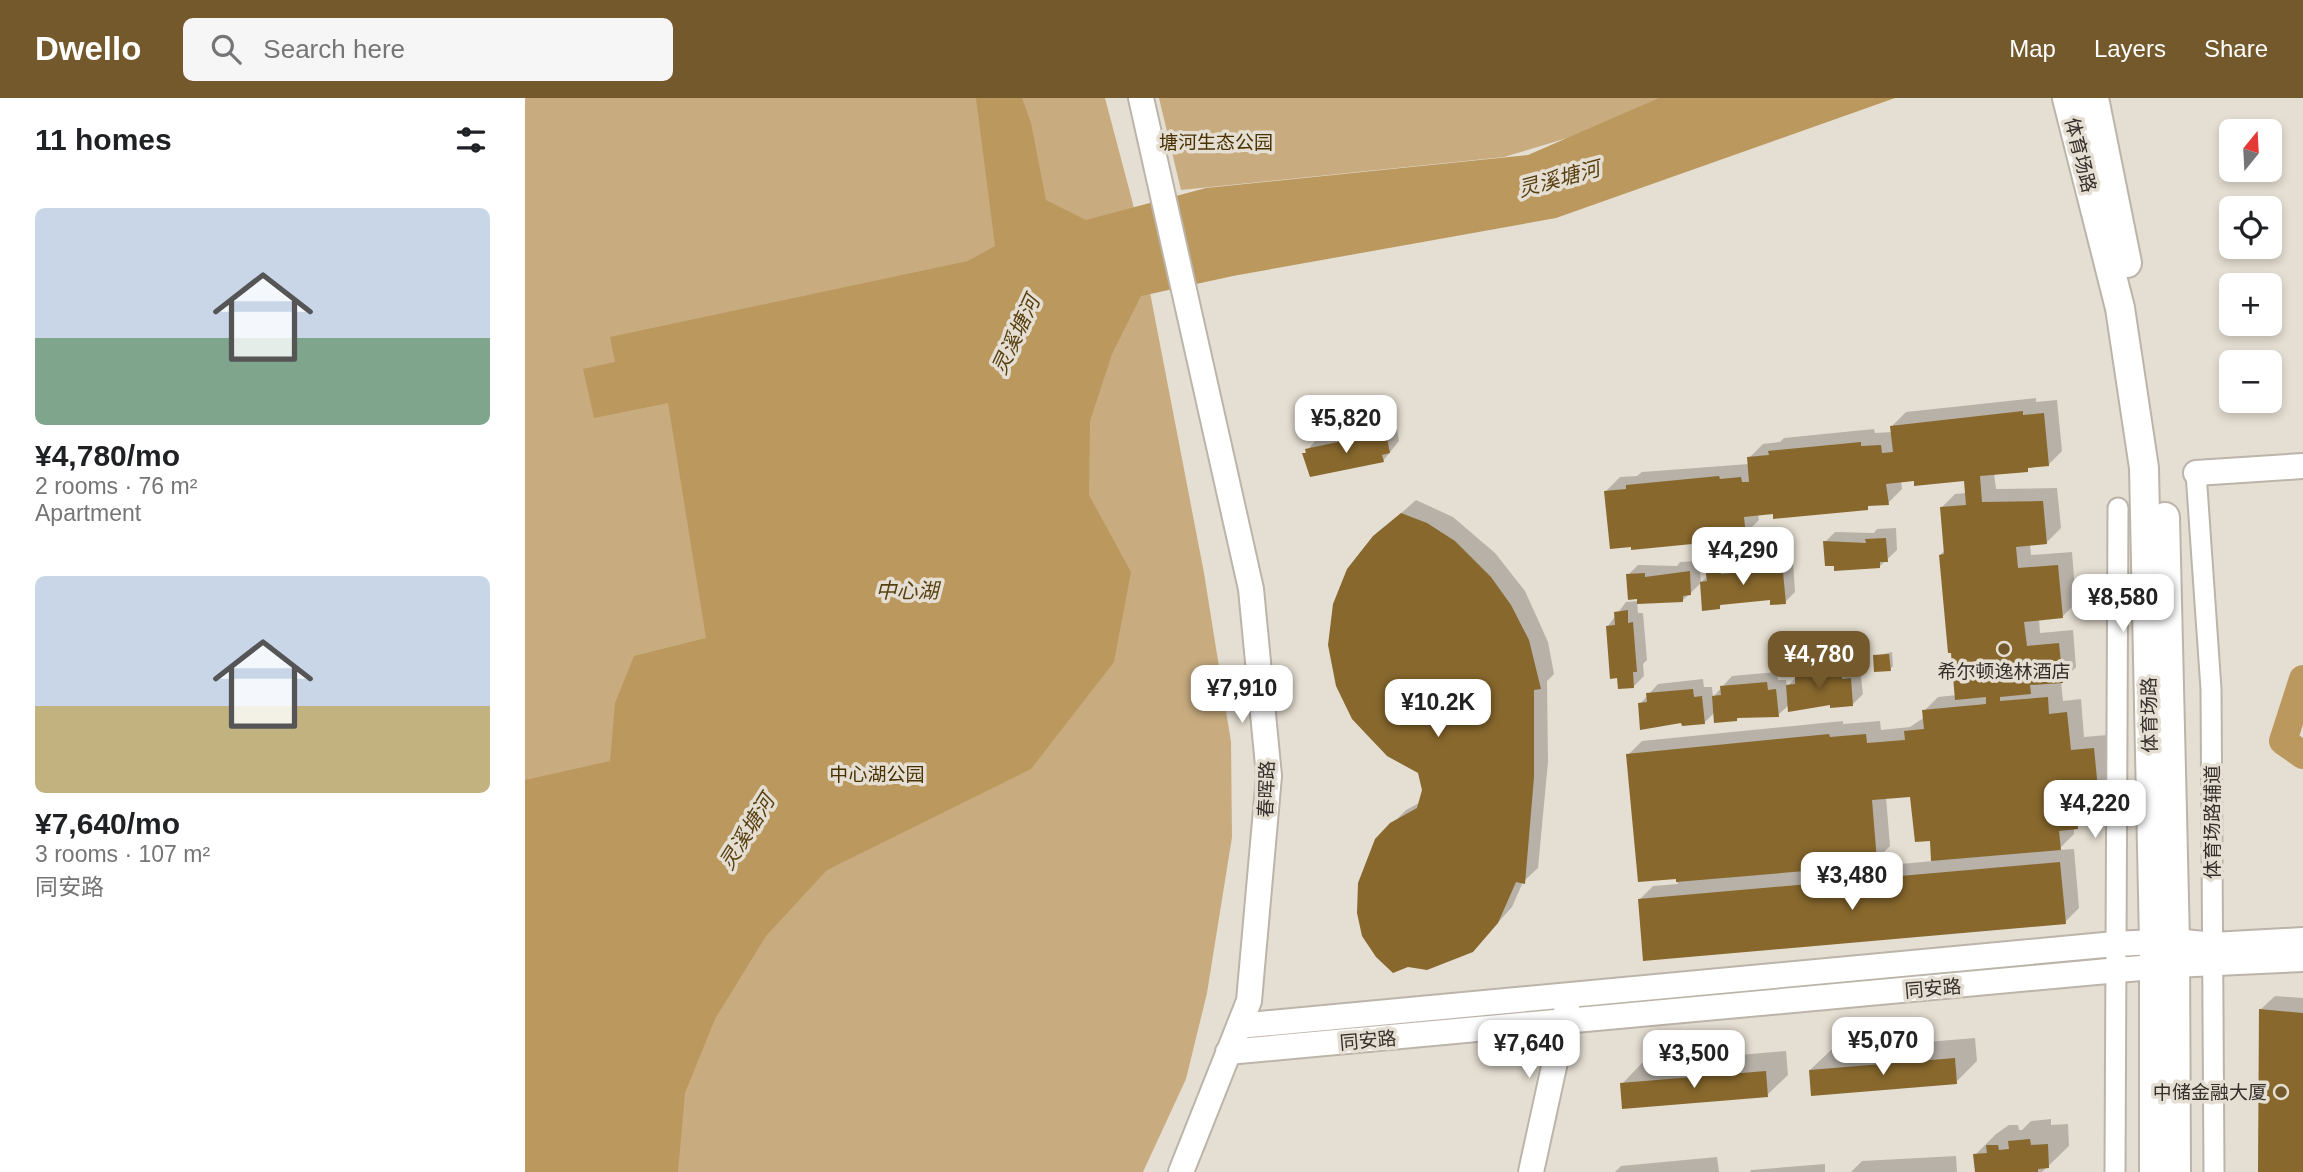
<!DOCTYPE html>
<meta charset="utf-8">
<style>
body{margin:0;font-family:Arial,"Noto Sans SC",sans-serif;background:#f6f6f6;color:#202124;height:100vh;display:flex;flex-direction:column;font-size:26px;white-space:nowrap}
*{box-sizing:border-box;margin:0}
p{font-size:23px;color:#757577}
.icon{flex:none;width:38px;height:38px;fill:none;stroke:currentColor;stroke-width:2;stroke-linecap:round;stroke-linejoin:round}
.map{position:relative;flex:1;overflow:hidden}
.panel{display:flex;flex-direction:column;background:#fff;width:525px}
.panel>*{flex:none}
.needle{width:46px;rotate:18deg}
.fabs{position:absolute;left:1694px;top:21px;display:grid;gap:14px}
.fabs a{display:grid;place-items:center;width:63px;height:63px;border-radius:10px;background:#fff;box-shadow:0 4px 10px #0003;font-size:35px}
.price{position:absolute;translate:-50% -60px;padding:0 16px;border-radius:14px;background:#fff;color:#222;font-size:23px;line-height:46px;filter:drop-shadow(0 2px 4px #0008)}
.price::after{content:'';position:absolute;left:50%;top:42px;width:21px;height:16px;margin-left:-10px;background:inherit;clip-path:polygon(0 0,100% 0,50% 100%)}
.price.selected{background:#73592b;color:#fff}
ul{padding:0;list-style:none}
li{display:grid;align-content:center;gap:14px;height:371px;padding:0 35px}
li span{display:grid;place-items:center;height:217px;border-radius:10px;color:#555}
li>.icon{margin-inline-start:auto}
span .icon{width:126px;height:126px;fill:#fffc;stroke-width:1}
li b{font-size:30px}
h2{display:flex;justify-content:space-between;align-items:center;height:84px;padding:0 35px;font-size:30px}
header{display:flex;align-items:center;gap:42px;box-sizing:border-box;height:98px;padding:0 35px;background:#73592b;color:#fff}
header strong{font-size:33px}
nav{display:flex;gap:38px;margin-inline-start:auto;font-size:24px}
.search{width:490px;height:63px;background:#f6f6f6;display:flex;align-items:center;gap:18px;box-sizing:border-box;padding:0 24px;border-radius:10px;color:#757577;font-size:26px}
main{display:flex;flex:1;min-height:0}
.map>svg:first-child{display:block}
</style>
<header>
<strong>Dwello</strong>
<div class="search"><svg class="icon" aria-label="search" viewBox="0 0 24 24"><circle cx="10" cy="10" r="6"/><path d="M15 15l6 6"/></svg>Search here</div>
<nav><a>Map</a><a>Layers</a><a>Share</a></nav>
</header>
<main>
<section class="panel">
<h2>11 homes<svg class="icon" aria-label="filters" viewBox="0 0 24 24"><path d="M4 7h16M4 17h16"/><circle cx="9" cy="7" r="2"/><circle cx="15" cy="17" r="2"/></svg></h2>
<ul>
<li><span style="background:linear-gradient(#c9d6e8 60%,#7fa58c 0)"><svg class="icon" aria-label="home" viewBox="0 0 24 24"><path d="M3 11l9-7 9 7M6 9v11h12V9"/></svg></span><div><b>¥4,780/mo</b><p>2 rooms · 76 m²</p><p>Apartment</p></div></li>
<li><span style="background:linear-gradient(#c9d6e8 60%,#c2b280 0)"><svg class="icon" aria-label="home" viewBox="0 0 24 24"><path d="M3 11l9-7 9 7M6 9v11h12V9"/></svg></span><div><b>¥7,640/mo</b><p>3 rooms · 107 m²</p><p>同安路</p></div></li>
</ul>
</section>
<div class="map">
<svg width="1778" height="1074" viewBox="0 0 1778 1074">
<rect width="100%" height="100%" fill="#e5ded2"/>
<path fill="#c8ac7f" d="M0,0H580L608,106L679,475L706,644L707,739L682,895L661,981L618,1074H0Z
M634,0H1176L979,59L656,92Z"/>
<path fill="#bb985e" d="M451,0H497L506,25L521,102L561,122L681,90L1003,57L1134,0H1370L1031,120L708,178L616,198L587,256L565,323L564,397L606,474L589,564L506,671L302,772L241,838L190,921L160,995L153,1074H0V682L85,663L90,605L109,558L181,540L143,305L69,320L58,271L90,264L85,239L443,163L470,148Z"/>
<path fill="#0003" fill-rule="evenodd" d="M1511,300V304L1532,302L1537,353L1523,367L1469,375L1471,391L1532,390L1536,430L1522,444L1505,446L1506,457L1547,454L1551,505L1538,518L1514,521L1515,535L1548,532L1551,569L1536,584L1538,603L1556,601L1559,639L1582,637L1586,676L1572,690H1564L1566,716L1549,730V736L1533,752L1549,751L1554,810L1540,824L1114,802L1128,788L1153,786L1103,657L1117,643L1318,623V626L1355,623L1356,632L1385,629L1400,619L1399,613L1413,599L1432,597L1415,457L1420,452L1416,410L1430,396L1441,395L1440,381L1376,383L1377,391L1363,405L1346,406L1342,410L1233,416L1234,422L1220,436L1201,438L1198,442L1081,393L1095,379L1112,378L1117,374L1224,366V360L1238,346L1255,344L1259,340L1349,331L1350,335L1368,334L1367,328L1381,314ZM1387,697L1406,741L1408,763L1311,772L1319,765L1351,762L1365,748L1361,699Z
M865,326L866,332L872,331L874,343L858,363L779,356L792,341Z
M891,402L928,419L970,455L1000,493L1023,544L1029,576L1022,583L1023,664L1013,770L998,784L987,809L947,853L866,727L881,712L896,704L899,692L894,674L863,657L840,635L820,606L807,566L865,425Z
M1371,430L1372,452L1354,469L1300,444L1310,434L1349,435L1352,431Z
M1261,453L1262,465L1268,464L1270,494L1260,504L1247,501L1198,505L1194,509L1176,484L1183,478L1182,470L1193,459L1205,458V466L1238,463L1247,455Z
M1174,463L1176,485L1158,502L1112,504L1113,515H1118L1122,562L1118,566L1119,578L1109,588L1083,528L1101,504L1114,503L1103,477L1113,467L1152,468L1155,464Z
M1367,554L1368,568L1365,571L1350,558Z
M1326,563L1327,571H1335L1338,596L1328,606H1265L1253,617L1215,618L1212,621L1190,614L1179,625H1141L1137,628L1117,630L1115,606L1133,586L1178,581L1179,589H1187L1188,599L1207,578L1252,574L1253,582H1261L1262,589L1282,567Z
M1750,898L1778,900V1074H1734L1736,911Z
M1450,940L1452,963L1431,984L1285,972L1306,952Z
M1261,953L1263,977L1242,997L1097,986L1117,965Z
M1526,1021V1027L1543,1026L1544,1048L1517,1074H1451L1450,1057L1471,1036L1484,1027H1493L1494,1032H1497L1506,1023Z
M1431,1058L1432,1074H1326L1337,1063Z
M1192,1059L1194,1074H1090L1096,1068Z
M1300,1066V1074H1225L1226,1072Z"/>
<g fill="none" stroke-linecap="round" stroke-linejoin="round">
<path stroke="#bb985e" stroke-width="28" d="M1778,581L1758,643L1778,657"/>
</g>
<path fill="#88682d" d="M1498,313V317L1519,315L1524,368L1503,370V374L1455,378L1457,404L1518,403L1522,446L1491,449L1493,470L1533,467L1538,520L1499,524L1502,548L1534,545L1538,585L1505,587L1506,596L1475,599V603L1523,599L1524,616L1542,614L1546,652L1569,650L1573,691L1550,693L1553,731L1534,733L1536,752L1406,763L1405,743L1390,744L1385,699L1347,702L1352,763L1315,767L1316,770L1151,784V781L1113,784L1101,656L1304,636L1305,639L1341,636L1342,645L1380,642L1379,633L1399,631L1397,612L1461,606V599L1430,602L1426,555H1423L1414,457L1419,456L1415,409L1441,407L1439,383L1389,388V383L1361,386L1364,407L1343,408V412L1248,421V416L1219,419L1221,438L1198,440V443L1106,452V449L1085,451L1079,393L1101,391V387L1194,378L1195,381L1216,379L1217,384H1224L1222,359L1244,357L1243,353L1336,344V348L1356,347L1357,355L1368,354L1365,328Z
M855,335L856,341L862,340L865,355L857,357L859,364L785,379L777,355H781L780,351Z
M876,415L902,425L930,443L966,479L986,507L1004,542L1016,591L1009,592V679L1000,786L991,784L973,825L948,854L902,872L883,869L868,875L851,859L837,838L832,815L833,785L850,741L865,725L892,710L897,692L893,675L862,658L827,621L811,588L803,547L808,506L822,471L848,438Z
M1361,440L1363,464H1355V470L1309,473V468H1300L1298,443L1341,445L1340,441Z
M1251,463L1252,474H1258L1261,506L1245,507V502L1195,507V511L1177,513L1175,484L1182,483L1180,469L1195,468L1196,476L1235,472V464Z
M1165,473L1166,497L1158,498V504L1112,506V501L1103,502L1101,476L1120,475V479Z
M1103,512V525L1108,524L1112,574H1108L1109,590L1093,591L1092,580L1085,581L1081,528L1090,527L1089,514Z
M1364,556L1366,573L1349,574L1348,557Z
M1317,573V581L1326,580L1328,608L1305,610V607L1263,614L1261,587L1270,586V577Z
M1242,584L1243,592L1251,591L1254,619L1212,620V623L1189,625L1187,598L1196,597L1195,588Z
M1168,591L1169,599L1177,598L1180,626L1157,628L1156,625L1115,632L1113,605L1122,604L1121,595Z
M1535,764L1541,826L1118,863L1113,801Z
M1734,911L1778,915V1074H1733Z
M1430,960L1432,986L1286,998L1284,972Z
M1241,973L1243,999L1097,1011L1095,985Z
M1505,1041L1506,1047L1523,1046L1524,1070L1513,1071V1074H1450L1448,1056L1462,1055L1461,1047H1473L1474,1052L1484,1051L1483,1043Z"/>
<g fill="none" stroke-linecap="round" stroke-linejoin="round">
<defs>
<path id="minor" d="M1671,375L1686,591L1689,1074
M1590,1074L1593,410"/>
<path id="tertiary" d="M616,0L726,491L744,678L724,903L656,1074
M1671,375L1778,368
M714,928L1590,846L1650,843L1688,847L1778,842
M703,954L1648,867L1778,861
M1006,1074L1042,909"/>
<path id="secondary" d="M1542,0L1595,210L1619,370L1629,844V1074
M1569,0L1602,165
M1640,419L1650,843L1651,1074"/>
</defs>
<use href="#minor" stroke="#bcb4a9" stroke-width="23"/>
<use href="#tertiary" stroke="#bcb4a9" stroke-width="28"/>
<use href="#secondary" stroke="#bcb4a9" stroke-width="32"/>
<use href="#minor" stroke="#fff" stroke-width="19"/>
<use href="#tertiary" stroke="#fff" stroke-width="24"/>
<use href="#secondary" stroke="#fff" stroke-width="28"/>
</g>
<g fill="#73592b" stroke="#e5ded2" stroke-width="2.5">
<circle cx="1479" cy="551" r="7"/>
<circle cx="1756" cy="994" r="7"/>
</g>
<g text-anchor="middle" stroke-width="7" stroke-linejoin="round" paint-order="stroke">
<g font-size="19" fill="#493100" stroke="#e5ded2">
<text x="691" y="51">塘河生态公园</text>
<text x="352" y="683">中心湖公园</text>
</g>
<g font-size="19" fill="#33302b" stroke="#e5ded2">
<text transform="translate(1556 57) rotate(76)" y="7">体育场路</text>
<text transform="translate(1624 617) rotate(-91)" y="7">体育场路</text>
<text transform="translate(741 691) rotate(-88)" y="7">春晖路</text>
<text transform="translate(1687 724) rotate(-90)" y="7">体育场路辅道</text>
<text transform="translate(1408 890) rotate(-5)" y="7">同安路</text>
<text transform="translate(843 942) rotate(-5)" y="7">同安路</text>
</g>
<g font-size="19" fill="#33302b" stroke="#e5ded2">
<text x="1479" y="580">希尔顿逸林酒店</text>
<text x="1742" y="1001" text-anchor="end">中储金融大厦</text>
</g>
<g font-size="21" font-style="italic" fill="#573f10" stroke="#e5ded2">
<text transform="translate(1034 81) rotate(-15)" y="7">灵溪塘河</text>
<text transform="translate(491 237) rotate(-65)" y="7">灵溪塘河</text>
<text x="382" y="500">中心湖</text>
<text transform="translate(222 734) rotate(-58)" y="7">灵溪塘河</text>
</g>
</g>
</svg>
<div class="fabs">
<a><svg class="needle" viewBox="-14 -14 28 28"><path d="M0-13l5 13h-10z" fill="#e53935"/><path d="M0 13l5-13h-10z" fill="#757577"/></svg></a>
<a><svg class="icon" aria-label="locate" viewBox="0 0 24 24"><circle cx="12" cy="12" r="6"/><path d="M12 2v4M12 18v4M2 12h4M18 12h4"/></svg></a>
<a>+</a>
<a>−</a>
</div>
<b class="price" style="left:821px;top:357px">¥5,820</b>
<b class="price" style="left:1218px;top:489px">¥4,290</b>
<b class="price" style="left:1598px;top:536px">¥8,580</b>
<b class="price selected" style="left:1294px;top:593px">¥4,780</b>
<b class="price" style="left:717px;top:627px">¥7,910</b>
<b class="price" style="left:913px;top:641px">¥10.2K</b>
<b class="price" style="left:1570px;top:742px">¥4,220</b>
<b class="price" style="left:1327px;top:814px">¥3,480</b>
<b class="price" style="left:1358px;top:979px">¥5,070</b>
<b class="price" style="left:1004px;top:982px">¥7,640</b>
<b class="price" style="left:1169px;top:992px">¥3,500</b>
</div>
</main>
